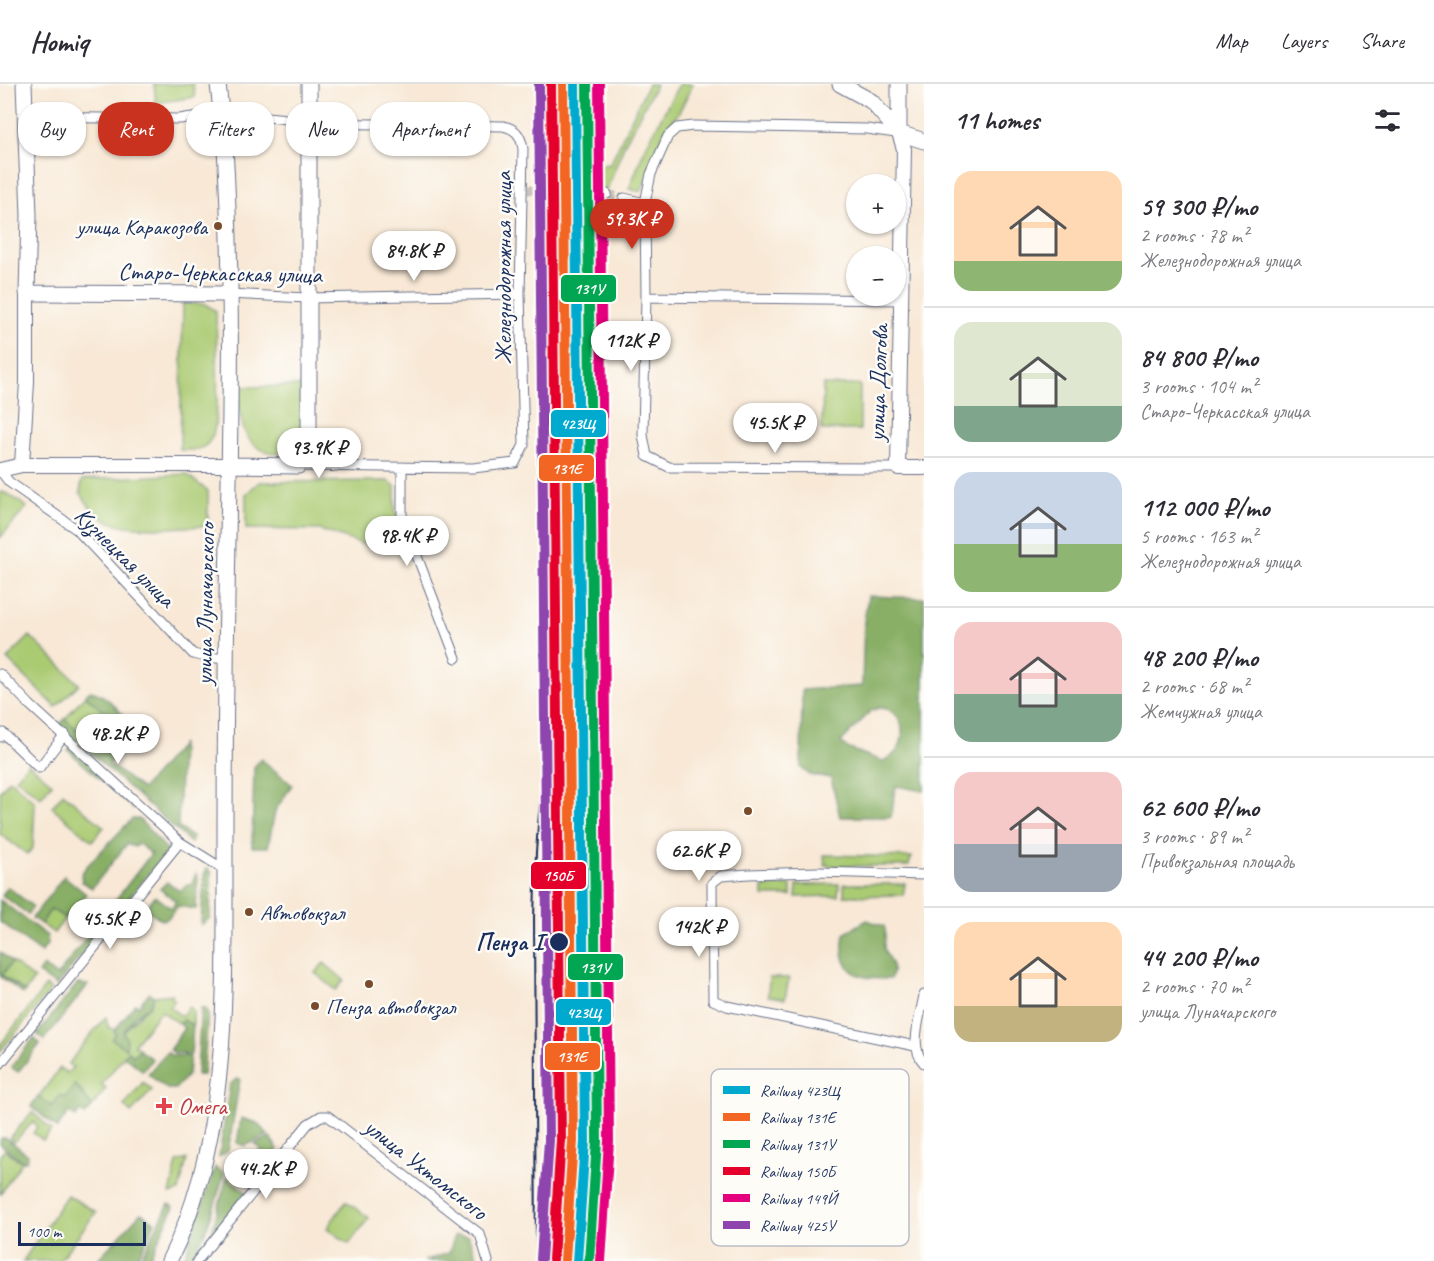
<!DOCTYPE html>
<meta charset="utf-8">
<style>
body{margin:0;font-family:Caveat,sans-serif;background:#f2f2f3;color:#2b2b33;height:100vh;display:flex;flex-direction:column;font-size:22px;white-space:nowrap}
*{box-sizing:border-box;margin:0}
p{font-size:20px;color:#7c7c81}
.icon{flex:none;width:33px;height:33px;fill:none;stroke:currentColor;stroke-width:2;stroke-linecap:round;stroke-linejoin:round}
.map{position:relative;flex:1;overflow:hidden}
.details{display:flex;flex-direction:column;background:#fff;width:510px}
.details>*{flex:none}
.banner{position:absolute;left:18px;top:18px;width:570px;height:54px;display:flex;gap:12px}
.tools{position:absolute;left:846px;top:90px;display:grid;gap:12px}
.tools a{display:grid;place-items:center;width:60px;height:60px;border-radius:50%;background:#fff;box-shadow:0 2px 4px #0004;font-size:30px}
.scale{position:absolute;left:18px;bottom:15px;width:128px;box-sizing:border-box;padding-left:6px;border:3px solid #1b2f5e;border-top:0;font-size:16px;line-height:21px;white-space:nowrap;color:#1b2f5e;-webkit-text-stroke:4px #fdfcf7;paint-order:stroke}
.price{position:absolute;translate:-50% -51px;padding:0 14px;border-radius:21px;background:#fff;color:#222;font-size:20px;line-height:39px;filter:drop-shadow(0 2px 3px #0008)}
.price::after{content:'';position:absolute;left:50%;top:36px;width:18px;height:14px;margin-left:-9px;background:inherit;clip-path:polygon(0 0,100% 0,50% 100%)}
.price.selected{background:#c8321e;color:#fff}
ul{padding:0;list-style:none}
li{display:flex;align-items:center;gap:18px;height:150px;padding:0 30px}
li+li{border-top:2px solid #e1e1e2}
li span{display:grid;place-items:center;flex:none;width:168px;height:120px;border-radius:18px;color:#555}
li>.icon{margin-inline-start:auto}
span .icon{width:72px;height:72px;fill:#fffc;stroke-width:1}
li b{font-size:26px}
h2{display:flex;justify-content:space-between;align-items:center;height:72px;padding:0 30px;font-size:26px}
.pill{padding:0 21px;border-radius:24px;background:#fff;box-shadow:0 2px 4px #0004;font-size:21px;line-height:54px}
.pill.selected{background:#c8321e;color:#fff}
header{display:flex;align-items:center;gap:36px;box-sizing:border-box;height:84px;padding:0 30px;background:#fff;border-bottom:2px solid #e1e1e2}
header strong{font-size:28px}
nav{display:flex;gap:33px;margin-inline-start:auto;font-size:21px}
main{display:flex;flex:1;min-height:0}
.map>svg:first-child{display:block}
</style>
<header>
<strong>Homiq</strong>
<nav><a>Map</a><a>Layers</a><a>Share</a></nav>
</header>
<main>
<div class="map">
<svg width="924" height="1177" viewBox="0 0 924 1177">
<rect width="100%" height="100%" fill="#fdfcf7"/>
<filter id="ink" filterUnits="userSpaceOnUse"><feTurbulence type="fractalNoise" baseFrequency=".0167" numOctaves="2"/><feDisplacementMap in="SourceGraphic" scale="12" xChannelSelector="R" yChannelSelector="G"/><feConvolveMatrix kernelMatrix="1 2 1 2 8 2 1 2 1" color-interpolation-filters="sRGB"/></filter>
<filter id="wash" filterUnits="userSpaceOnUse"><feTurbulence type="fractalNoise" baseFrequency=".008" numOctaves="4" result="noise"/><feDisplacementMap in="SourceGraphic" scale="24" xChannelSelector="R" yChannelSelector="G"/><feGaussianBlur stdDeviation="1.35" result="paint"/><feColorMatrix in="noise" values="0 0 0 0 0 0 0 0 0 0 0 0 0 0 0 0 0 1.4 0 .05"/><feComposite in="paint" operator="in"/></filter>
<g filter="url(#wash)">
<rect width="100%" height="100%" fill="#f8e8d5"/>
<path fill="#abcb73" stroke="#637d68" stroke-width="1.5" d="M154,0H193L195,13L156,19Z
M580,0H592L593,4L589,33H593C592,50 583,66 587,83L610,80L648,0H656L625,59L607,105H582Z
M679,0H693L678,30L666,45L641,108L629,105L645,64Z
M183,219L205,220L216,227C216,253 221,333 212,353C206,367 193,366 180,366Z
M823,301H860V346H822Z
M301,302C301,318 306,344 299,359C295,367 288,370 280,370C239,367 241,335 237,303Z
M186,390L208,407V442C177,443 122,450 97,431C90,425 85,416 80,408L82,396Z
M389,397L395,402V427L401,439L400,453L374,464L320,446L246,445V410L259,398Z
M0,408L8,410L27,423L0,454Z
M30,552L79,600L56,623L7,575Z
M85,611L120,642L99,666L65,635Z
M28,679L52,699L41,713L16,694Z
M10,695L35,718L33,764L27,770L0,750V707Z
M63,709L104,743L92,757L52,723Z
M824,771L912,773L908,782H832L825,781Z
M839,800L838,812L796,813L797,801Z
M844,800H905L903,811L844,812Z
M791,801V812H763V803Z
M51,824L65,834L54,849L41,840Z
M12,878L34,895L25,908L2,891Z
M324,879L344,896L336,906L315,889Z
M769,894H789L785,915L768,912Z
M46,902L51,906L0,968V961Z
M173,910L171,913L175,916L170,923L181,932L189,923L193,926V942L184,936L180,940L161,927L134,960L140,965L133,972L128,967L102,1000L106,1004L92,1023L79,1004L51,1022L39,1012L60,984L67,989L73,983L69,980C79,964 93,948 106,933L108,943L123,950C131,934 151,926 154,912Z
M143,998L152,1006L131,1029L124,1022Z
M32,1028L52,1046L43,1056L33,1049L38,1042L33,1038L14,1058L10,1054Z
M5,1066L22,1078L0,1110V1071Z
M187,1075L179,1107L170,1110L177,1078Z
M67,1111L96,1128L59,1177H23Z
M346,1117L369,1134L349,1160L327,1144Z"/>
<path fill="#88af65" stroke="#526f62" stroke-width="1.5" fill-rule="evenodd" d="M868,512L924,514V707L896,702L891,733H840L831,694L810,691L801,684L802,606L862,602L864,538ZM879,624C909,623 910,670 882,677L847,664L841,658L871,627Z
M91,607C109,611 123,630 132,645L109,680L142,705L181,661L178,743L193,754L191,759L59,641L65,635L99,665L120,642L85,611Z
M72,662L135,721L133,725L68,666Z
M261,675L292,701L275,727L268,763H252L254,683Z
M132,735H139L168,767L56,902L38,889L43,882L57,892L151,770L138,759L135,763L127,760L92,804L82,798L81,790L86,783Z
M207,784L211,788L210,834L201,841L204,791Z
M196,790L198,794L196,825L178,822L168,834L162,836L145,824L155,812L171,824L176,817L160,805L167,798L180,807L188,800L191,801Z
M64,792L86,810L65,834L51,825L41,840L32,834Z
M8,803L33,823L28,830L2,811Z
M0,816L47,852L48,859L41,869L0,838Z
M867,836L884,842C887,850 884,854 884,862C884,875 898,877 890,895C855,896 838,887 844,850Z
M0,868L12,878L2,891L25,908L23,910L0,892Z
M77,900L88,901L44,956L37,950Z
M149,909L154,912L150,922L135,932L123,948L127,956L126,965L112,955L116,949L114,947L135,920L138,922Z
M201,924H206L208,930L203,991H197Z
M184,936L193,942L191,970L173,968L170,965L184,944L180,940Z
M34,954L40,960L18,988L11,983Z
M139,966L152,975L143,987L124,972L128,967L133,972Z
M167,968L171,971L190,972L188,990L175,1005H167L148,990Z
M236,995H240L228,1067L219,1073L230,1001Z
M75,1000L92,1023L85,1031L80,1027L76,1033L69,1028L57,1044L31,1022L38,1012L51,1022L60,1011L65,1014Z
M241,1034L257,1039L268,1051L245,1062L237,1059Z
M270,1053L278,1065L261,1087L251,1079L261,1065L255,1060Z
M1,1054H6L28,1071L26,1077H22L0,1060Z
M215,1083L224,1090C215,1120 207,1152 189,1177H183Z
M227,1093L247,1109L209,1157Z
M169,1120L174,1123L148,1177H139Z
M141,1129L155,1138L136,1177L98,1175Z
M455,1151L468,1152L479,1177H424L449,1169Z"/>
</g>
<g filter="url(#ink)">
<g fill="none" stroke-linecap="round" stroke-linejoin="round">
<path stroke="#ccc3bd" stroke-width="9" stroke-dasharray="9 4.5" stroke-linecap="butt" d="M528,106L580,109
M607,110L624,114"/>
<defs>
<path id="street" d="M25,33L180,35C216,28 274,32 310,39L503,42C517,45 521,52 523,65L520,210L524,361L515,379L473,384L298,382
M896,49L867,45L693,42L677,44L668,52L651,90L645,119L646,213L643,351L647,372L669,383L898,384
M580,109L607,110
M624,114L645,119
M229,210L307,214L520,210
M646,213L903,216
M309,364L334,379
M402,383V433L456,574
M0,386L9,398L76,445L193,570L210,574H226
M0,590L30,621L180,758L225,786
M0,653L3,649L39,684L65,650
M924,911C921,931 908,963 924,979
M915,962L727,922L713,916L712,799L721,792L749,790L818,788L924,791
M0,980L180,758
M197,1177L308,1040L321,1032H328L480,1150L488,1177"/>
<path id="secondary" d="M899,49L904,65L898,384H924
M22,381L27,298V209
M0,386L22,381H231"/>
<path id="primary" d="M24,0L29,131L27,209L229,210
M840,0L871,17L899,49
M899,0V49
M899,49L924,57
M231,381L298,382L309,364V0
M169,1177C228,1060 225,919 225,791C225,727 225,663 226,599C227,421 236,242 225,64"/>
</defs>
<use href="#street" stroke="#687088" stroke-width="11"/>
<use href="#secondary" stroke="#687088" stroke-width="16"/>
<use href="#primary" stroke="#687088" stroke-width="17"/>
<use href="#street" stroke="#fff" stroke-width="9"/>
<use href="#secondary" stroke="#fff" stroke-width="14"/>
<use href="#primary" stroke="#fff" stroke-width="15"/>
<path stroke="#1b2f5e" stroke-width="2" d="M536,1177L534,834L536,768L551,565L549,443"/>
<defs>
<path id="primary-bridge" d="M218,0L225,64"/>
</defs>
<use href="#primary-bridge" stroke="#687088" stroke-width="17" stroke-linecap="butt"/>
<use href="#primary-bridge" stroke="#fff" stroke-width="15"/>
<defs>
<path id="rail-1" d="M575,0L585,1057L577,1177"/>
<path id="rail-2" d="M563,0L573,1057L565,1176"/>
<path id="rail-3" d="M587,0L597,1057L589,1177"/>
<path id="rail-4" d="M551,0L561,1056L553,1175"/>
<path id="rail-5" d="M599,0L609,1057L601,1177"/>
<path id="rail-6" d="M539,1L549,1056L541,1175"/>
</defs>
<use href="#rail-1" stroke="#fdfcf7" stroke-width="15"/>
<use href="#rail-2" stroke="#fdfcf7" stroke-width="15"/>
<use href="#rail-3" stroke="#fdfcf7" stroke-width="15"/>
<use href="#rail-4" stroke="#fdfcf7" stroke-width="15"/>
<use href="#rail-5" stroke="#fdfcf7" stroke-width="15"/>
<use href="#rail-6" stroke="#fdfcf7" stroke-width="15"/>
<use href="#rail-1" stroke="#00a9ce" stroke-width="10"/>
<use href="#rail-2" stroke="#f26522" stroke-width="10"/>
<use href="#rail-3" stroke="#00a651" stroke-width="10"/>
<use href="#rail-4" stroke="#e4002b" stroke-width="10"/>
<use href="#rail-5" stroke="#e5007d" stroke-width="10"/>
<use href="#rail-6" stroke="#8e44ad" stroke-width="10"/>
</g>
</g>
<g fill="#7a4b2a" stroke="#fdfcf7" stroke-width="2">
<circle cx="218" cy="142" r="5"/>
<circle cx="748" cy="727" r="5"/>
<circle cx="249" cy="828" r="5"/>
<circle cx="369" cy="900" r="5"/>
<circle cx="315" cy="922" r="5"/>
</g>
<circle fill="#1b2f5e" stroke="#fdfcf7" stroke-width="2" cx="559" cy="858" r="10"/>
<path fill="#e0444e" stroke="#fdfcf7" stroke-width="2" d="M161 1013h6v6h6v6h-6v6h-6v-6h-6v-6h6z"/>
<g text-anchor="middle" stroke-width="5" stroke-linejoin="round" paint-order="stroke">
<g font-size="22" fill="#1b2f5e" stroke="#fdfcf7" text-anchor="start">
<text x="207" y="150" text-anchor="end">улица Каракозова</text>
<text x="260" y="836">Автовокзал</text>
<text x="326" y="930">Пенза автовокзал</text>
</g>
<g font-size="24" fill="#1b2f5e" stroke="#fdfcf7">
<text transform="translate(503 184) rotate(-90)" y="8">Железнодорожная улица</text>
<text transform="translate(220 189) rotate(1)" y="8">Старо-Черкасская улица</text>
<text transform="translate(878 299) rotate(-88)" y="8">улица Долгова</text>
<text transform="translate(125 473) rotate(45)" y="8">Кузнецкая улица</text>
<text transform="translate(205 520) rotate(-89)" y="8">улица Луначарского</text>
<text transform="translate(426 1085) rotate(38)" y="8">улица Ухтомского</text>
</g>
<g font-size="24" font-weight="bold" fill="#1b2f5e" stroke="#fdfcf7" text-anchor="end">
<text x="543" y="866">Пенза I</text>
</g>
<g font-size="24" fill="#be3a42" stroke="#fdfcf7" text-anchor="start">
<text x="178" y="1030">Омега</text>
</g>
</g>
<rect x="711" y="985" width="198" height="177" rx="9" fill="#fdfcf7" stroke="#b9bec9" stroke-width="1.5"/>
<rect x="723" y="1002" width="27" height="8" fill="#00a9ce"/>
<rect x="723" y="1029" width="27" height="8" fill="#f26522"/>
<rect x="723" y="1056" width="27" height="8" fill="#00a651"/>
<rect x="723" y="1083" width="27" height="8" fill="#e4002b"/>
<rect x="723" y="1110" width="27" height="8" fill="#e5007d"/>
<rect x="723" y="1137" width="27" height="8" fill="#8e44ad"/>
<g font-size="16" fill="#1b2f5e">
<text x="760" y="1012">Railway 423Щ</text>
<text x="760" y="1039">Railway 131Е</text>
<text x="760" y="1066">Railway 131У</text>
<text x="760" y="1093">Railway 150Б</text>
<text x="760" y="1120">Railway 149Й</text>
<text x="760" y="1147">Railway 425У</text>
</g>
<g stroke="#fdfcf7" stroke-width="2">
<rect x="560" y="190" width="57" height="29" rx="6" fill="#00a651"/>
<rect x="550" y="325" width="57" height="29" rx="6" fill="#00a9ce"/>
<rect x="538" y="370" width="57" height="28" rx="6" fill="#f26522"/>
<rect x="530" y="777" width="57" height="29" rx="6" fill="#e4002b"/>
<rect x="567" y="869" width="57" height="28" rx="6" fill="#00a651"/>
<rect x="555" y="914" width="57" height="28" rx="6" fill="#00a9ce"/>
<rect x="544" y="958" width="57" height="29" rx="6" fill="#f26522"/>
</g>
<g font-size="16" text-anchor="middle" font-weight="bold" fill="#fff">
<text x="589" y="210">131У</text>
<text x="578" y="345">423Щ</text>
<text x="567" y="390">131Е</text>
<text x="558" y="797">150Б</text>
<text x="595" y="889">131У</text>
<text x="584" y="934">423Щ</text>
<text x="572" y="978">131Е</text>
</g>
</svg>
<div class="tools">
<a>+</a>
<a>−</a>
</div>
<div class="scale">100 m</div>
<b class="price selected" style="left:632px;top:166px">59.3K ₽</b>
<b class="price" style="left:414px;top:198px">84.8K ₽</b>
<b class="price" style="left:631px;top:288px">112K ₽</b>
<b class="price" style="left:775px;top:370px">45.5K ₽</b>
<b class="price" style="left:319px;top:395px">93.9K ₽</b>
<b class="price" style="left:407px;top:483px">98.4K ₽</b>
<b class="price" style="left:118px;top:681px">48.2K ₽</b>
<b class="price" style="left:699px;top:798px">62.6K ₽</b>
<b class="price" style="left:110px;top:866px">45.5K ₽</b>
<b class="price" style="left:699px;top:874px">142K ₽</b>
<b class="price" style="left:266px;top:1116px">44.2K ₽</b>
<div class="banner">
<a class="pill">Buy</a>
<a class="pill selected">Rent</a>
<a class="pill">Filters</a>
<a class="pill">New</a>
<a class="pill">Apartment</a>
</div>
</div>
<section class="details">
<h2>11 homes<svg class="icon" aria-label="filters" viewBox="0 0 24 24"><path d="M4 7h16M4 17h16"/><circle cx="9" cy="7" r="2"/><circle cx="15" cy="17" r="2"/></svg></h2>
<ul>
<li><span style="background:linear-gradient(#ffd9b3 75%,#8fb573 0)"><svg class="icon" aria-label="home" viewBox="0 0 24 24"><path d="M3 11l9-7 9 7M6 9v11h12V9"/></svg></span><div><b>59 300 ₽/mo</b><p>2 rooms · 78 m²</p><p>Железнодорожная улица</p></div></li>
<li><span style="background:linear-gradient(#dfe7d0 70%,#7fa58c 0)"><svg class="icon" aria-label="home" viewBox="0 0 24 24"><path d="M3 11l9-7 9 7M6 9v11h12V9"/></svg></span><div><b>84 800 ₽/mo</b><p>3 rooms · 104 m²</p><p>Старо-Черкасская улица</p></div></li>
<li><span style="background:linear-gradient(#c9d6e8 60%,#8fb573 0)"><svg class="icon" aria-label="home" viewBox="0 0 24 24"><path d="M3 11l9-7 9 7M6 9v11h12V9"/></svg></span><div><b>112 000 ₽/mo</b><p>5 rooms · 163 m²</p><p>Железнодорожная улица</p></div></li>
<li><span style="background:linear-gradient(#f6c9c9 60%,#7fa58c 0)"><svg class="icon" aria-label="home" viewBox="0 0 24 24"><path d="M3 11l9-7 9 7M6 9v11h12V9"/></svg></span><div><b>48 200 ₽/mo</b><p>2 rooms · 68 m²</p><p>Жемчужная улица</p></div></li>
<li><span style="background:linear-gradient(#f6c9c9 60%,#9aa5b1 0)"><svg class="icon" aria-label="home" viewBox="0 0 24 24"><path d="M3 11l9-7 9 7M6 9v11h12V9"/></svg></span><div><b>62 600 ₽/mo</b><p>3 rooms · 89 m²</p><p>Привокзальная площадь</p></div></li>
<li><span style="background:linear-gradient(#ffd9b3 70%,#c2b280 0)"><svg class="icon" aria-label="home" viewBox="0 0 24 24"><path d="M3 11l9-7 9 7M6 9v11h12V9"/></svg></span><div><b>44 200 ₽/mo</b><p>2 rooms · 70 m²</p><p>улица Луначарского</p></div></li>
</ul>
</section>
</main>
